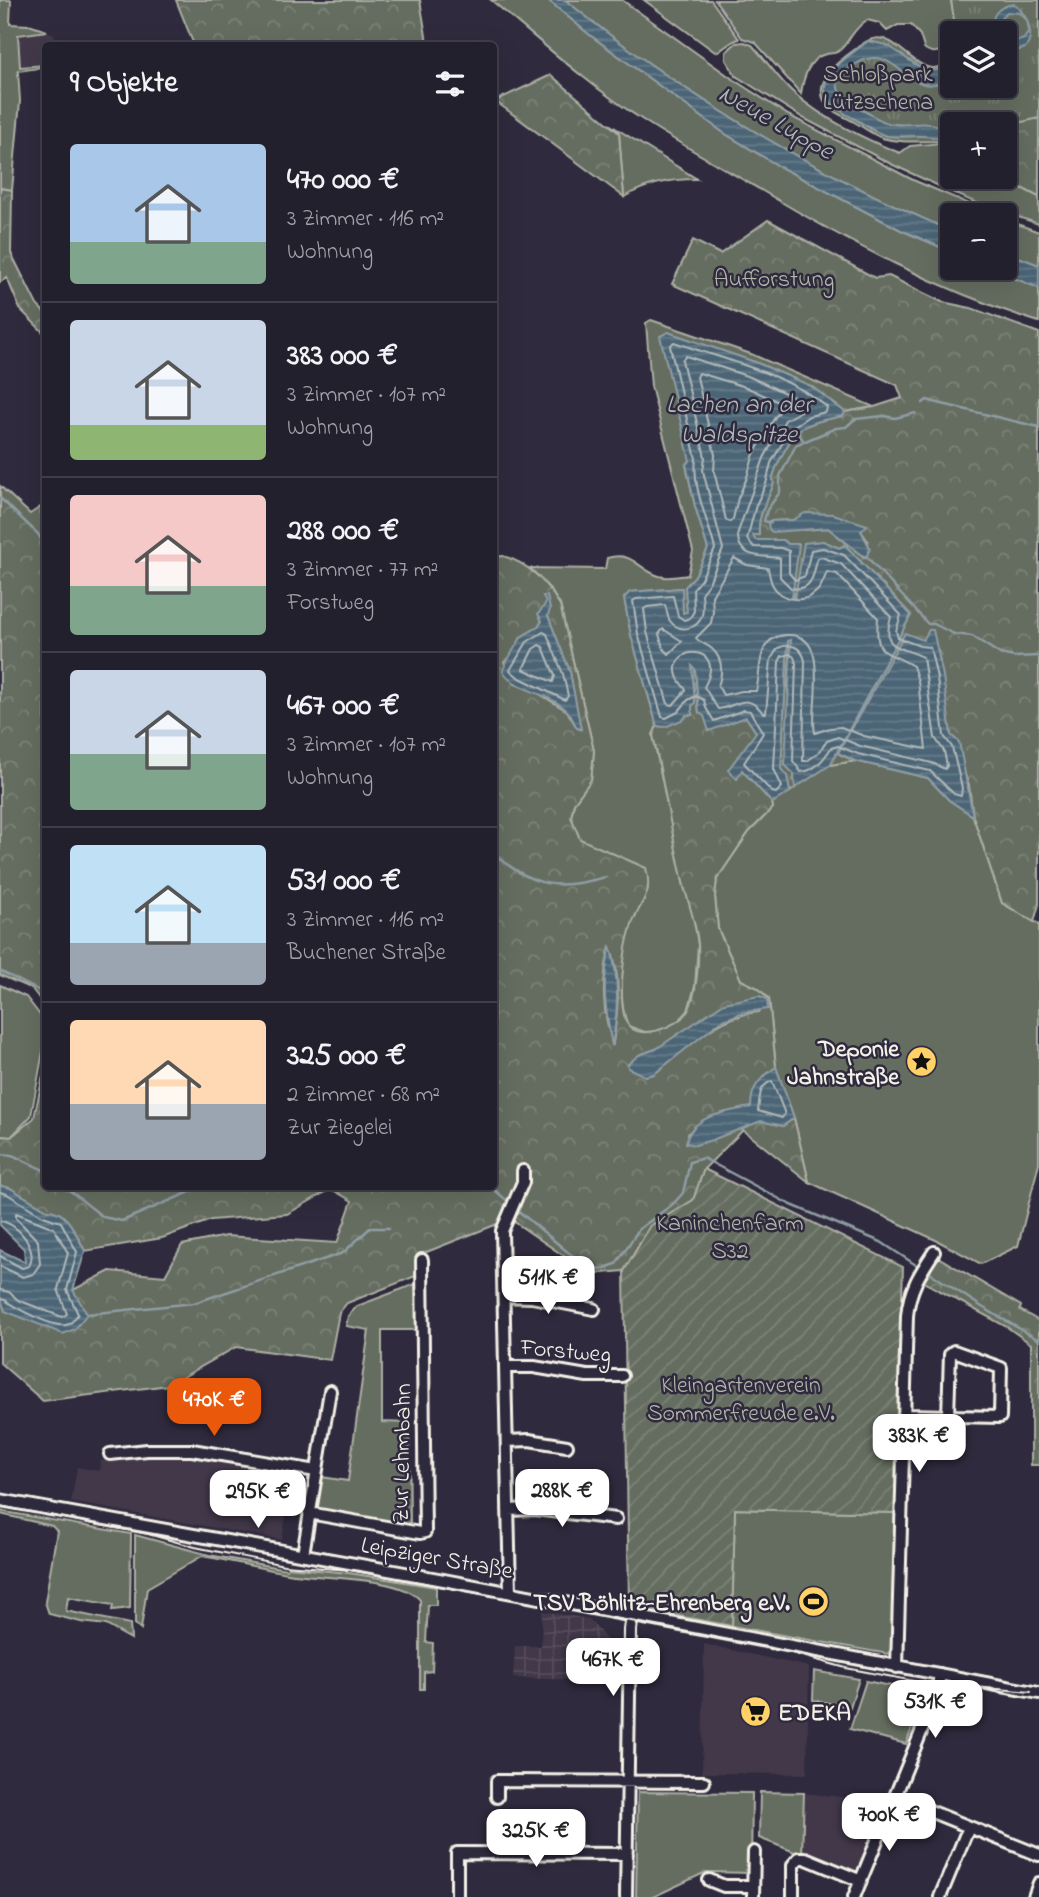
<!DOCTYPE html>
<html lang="de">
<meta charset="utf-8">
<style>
body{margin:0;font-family:"Indie Flower",sans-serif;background:#2f2d3a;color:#f1f3f6;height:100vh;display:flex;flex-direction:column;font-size:26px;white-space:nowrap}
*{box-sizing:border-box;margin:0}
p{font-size:23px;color:#a3a3aa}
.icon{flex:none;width:38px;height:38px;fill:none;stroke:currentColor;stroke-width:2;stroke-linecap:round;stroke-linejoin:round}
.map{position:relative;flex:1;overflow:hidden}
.details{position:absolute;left:42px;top:42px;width:455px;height:1148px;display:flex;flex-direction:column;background:#23202e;border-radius:7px;box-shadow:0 7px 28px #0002,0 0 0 2px #403e4a}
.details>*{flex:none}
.controls{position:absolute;left:940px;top:21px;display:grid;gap:14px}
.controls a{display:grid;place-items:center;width:77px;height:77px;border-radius:7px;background:#23202e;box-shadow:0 7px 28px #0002,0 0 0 2px #403e4a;font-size:35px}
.price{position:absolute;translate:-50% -60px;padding:0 16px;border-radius:14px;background:#fff;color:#222;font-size:23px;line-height:46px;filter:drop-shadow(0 2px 4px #0008)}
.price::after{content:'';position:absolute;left:50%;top:42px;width:21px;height:16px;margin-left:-10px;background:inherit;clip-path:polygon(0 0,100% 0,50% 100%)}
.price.current{background:#ea580c;color:#fff}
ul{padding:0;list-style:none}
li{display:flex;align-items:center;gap:21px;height:175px;padding:0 28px}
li+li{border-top:2px solid #403e4a}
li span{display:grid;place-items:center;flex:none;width:196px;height:140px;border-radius:7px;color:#555}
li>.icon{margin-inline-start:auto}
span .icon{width:84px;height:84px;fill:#fffc;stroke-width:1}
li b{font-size:30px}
h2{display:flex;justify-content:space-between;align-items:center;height:84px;padding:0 28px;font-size:30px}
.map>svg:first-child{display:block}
</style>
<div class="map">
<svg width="1039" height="1897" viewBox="0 0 1039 1897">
<defs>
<pattern id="industrial-grid" width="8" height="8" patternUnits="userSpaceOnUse" patternTransform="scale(1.75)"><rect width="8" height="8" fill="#42384a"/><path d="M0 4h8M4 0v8" fill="none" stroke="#554c5b"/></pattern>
<pattern id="forest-crowns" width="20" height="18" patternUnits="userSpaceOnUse" patternTransform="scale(1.75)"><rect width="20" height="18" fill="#656d60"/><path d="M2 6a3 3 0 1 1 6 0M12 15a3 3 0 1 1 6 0" fill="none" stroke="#7c8277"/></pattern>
<pattern id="park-tufts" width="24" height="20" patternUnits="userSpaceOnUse" patternTransform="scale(1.75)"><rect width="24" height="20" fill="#656d60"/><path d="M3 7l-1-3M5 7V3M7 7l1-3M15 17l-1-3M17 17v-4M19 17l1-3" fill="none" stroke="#7c8277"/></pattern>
<pattern id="garden-furrows" width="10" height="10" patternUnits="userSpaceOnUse" patternTransform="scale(1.75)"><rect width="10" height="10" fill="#656d60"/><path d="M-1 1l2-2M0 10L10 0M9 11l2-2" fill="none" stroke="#7c8277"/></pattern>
<pattern id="water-rules" width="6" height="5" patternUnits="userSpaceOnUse" patternTransform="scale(1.75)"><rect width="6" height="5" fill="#4c6576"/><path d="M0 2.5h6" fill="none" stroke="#667c8a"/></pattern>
</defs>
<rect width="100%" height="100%" fill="#2f2a3d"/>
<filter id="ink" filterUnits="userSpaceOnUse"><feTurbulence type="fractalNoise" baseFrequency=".0143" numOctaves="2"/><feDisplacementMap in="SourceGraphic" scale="14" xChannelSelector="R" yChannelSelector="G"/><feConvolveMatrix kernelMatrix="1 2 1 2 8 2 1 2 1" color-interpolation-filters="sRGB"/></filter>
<g filter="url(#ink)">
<path fill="#42384a" d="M47,31L54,34L56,45L46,46L45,65L20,67L18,34Z
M159,1454L189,1455L294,1470L282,1540L71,1502L77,1467L99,1471L101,1460L108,1461L109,1457Z
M704,1644L809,1667L807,1774L702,1773Z
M804,1793L851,1798L882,1808L854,1876L802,1855Z"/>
<path fill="url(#industrial-grid)" d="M542,1611L589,1619L615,1649L617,1681L513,1678L515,1646H541Z"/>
<path fill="#656d60" stroke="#acafa4" stroke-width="2" d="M0,0H11L10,24L29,25L47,31L18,35L20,67L45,65L46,67L18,71L20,101L12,190L0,188Z
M491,0H548L590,35L724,133L782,168L901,230L952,252V268H989L1039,288V322C941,291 849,243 761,190C722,167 683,146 646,122C591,87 541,42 491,0Z
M565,0H622L737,82L788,115L913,180L995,215H952V231C813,172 682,95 565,0Z
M644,0H711L739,39C728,42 725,50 715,52Z
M715,0H951L956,33H952V43C942,50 935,57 924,48L920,35L911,25H898L887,31L879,23L867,20C854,28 851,39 841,49C836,54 833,53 826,54C809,57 803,79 801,94L755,42L742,38Z
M744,42L752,45C767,61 779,80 795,94C822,118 866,140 900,153L910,146L952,142V177H1004L1005,169L1012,183L1039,197V224L974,202L891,164L803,118L736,76L726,60V52L736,43Z
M609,124L697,179C672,179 646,184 624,197L619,133Z
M1004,219L1039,232V265L1005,252Z
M651,320L751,354L874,407L845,412L811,386L755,362L722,353L690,461L686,465L695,506L708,549L695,576L685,587L687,612L683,613L681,588L630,592L624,598L631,635L657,726L653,735L684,887L693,913L698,945L695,986L688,1011L675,1025L657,1031L645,1032L628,1026C617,1000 622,950 632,924C641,900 654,895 645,868L580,840L571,817L574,803L591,780L594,751L560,605L550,589L530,568L605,569L607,558C633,550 638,570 659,576C667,579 680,576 688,575L693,551L651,386L646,323Z
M855,761L928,778L949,800L973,816L1002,903L1039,924V1163L1018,1246L981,1264L938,1241L809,1182L794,1118L776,1067L769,999L758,988L741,980L718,929L715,896L717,879L749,832L773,808L772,803L829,765Z
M0,985L26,997L46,1023L45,1041L31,1116L11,1137L0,1136Z
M421,1282V1330H382V1422L409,1423L410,1528L315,1509L321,1477L348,1481L369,1330L346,1326L348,1316L357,1306Z
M735,1509L895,1513L893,1645L888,1654L732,1626Z
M0,1511L131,1534L130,1608L112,1610L113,1605L68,1597L66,1611L130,1624L131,1639L106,1625L81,1622L49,1614L45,1602L57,1531L52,1526L0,1514Z
M135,1535L209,1555L280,1568L287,1569L288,1567L349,1573L436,1587V1605H428L426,1642L433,1643L432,1671L424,1672V1689H420V1600C401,1576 319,1579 288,1573C259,1568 231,1561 202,1556L147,1588L141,1629L135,1624Z
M814,1671L859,1679L850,1707L813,1700Z
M866,1681L921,1692L922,1702L906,1744L850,1729Z
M638,1792L752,1793L751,1873L706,1872L653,1897H636Z
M760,1792L804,1793L802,1855L759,1838Z"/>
<path fill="url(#forest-crowns)" stroke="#acafa4" stroke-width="2" fill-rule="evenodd" d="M176,0H420L427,42L423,46L194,45Z
M551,75L619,133L624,197L495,101Z
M1039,118V197L1012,183L1005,169L1004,126Z
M0,188L12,190L11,253L37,305L45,313V334L20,309L7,278L0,282Z
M768,220L875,278L889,276L942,302L971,308L1039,333V904L1034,922L1002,903L973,816L969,786L951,735L938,651L923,640L905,634L839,754L855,761L830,765L911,615L845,545L839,548L823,541L792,599L788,544L783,540H755L752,534L759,535C757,516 766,504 772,488C776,479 772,487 773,477C775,467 792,434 800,429C813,421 828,419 843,416L845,412L874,407L902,398L897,385L672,284L693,240L720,254ZM811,514H833L866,526L861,531L868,541L865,558L828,528L806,530L771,521L793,520Z
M0,486L30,514L45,504V1006L32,989L0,975Z
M503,556C529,563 546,582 560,605L594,751L591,780L574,803L571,817L580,839L646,868C654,897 638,902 631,927C624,950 617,998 626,1021C635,1044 678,1027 688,1011C697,993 699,962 698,943C696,923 689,905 684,886C672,837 664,785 653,735L657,726C675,728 684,714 695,703L691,665L695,669L699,713L746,717L756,732L741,769L772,803L773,808L749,832L717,879L715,896L718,929L741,980L758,988L769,999L776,1067L763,1077L752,1107C729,1112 703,1114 688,1134L695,1145L761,1121L783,1126L794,1118L809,1182L743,1130L704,1169L693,1201L650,1226L624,1271L590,1274L510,1219L424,1253L418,1275L347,1303L339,1313L330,1360L236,1347L169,1385L43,1401L0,1363V1296L5,1311L73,1290L110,1271L165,1276L182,1245L226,1236L337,1243L352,1201L331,1189L287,1214L211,1220L162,1238L85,1251C76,1235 68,1210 47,1210L10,1188L0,1187V1136L11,1137L34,1118L45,1066L46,1186H494V557ZM546,603L548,616L570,672L580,729L577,728L567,711L538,693L515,684L504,662L514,654L521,637L540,626ZM610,947C622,977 618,1011 613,1043C602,1014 601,978 610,947ZM767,999L759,1012C717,1015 686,1049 654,1074L645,1076L640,1072L639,1055L656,1049Z
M788,640H791L788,686L795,788L790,792L787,776L781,770Z
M938,1257L1021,1306L1020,1310L1039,1321V1465H1031V1344L1007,1327L924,1282Z"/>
<path fill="url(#park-tufts)" stroke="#acafa4" stroke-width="2" d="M951,0H1039V118L1005,126L1004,124H952V142C929,139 905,145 882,138C873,135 863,127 854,122C847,118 837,114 831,109C808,89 833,65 850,53C857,49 865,40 873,39C901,31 922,91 952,58V86H1004V33H956Z"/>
<path fill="url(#garden-furrows)" stroke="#acafa4" stroke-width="2" d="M704,1169L903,1267L895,1513L735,1509L732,1626L629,1607L624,1271L650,1226L693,1200Z"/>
<path fill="url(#water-rules)" stroke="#8f9da4" stroke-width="2" d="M548,0H565C683,95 813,172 952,231V252L901,230L782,168L724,133L590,35Z
M1014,4C1039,23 1034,63 1005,46V34C1010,41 1016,42 1024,39L1029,31L1027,20L1019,13L1007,12C999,18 998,25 1004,33H994C989,17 997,6 1014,4Z
M868,41C875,43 883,43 890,47C909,58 930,84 952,62V77C906,107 899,38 856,64C823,83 840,98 864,111C872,115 880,121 888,123C903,127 917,122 931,124C938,125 945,129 952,130V140C941,138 930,136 919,136C908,136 898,138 887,136C875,133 863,123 853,118C797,90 836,65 868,41Z
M1005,252L1039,265V288L989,268H1004Z
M668,332L755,362L811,386L845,412L843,416C828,419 813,421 800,429C792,434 775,467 773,477C772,488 776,478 772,488C765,505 757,517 759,535H753L755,540H783L788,544H799L792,598L795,597L804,543L823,541L839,548L845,545L911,615L830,765L795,788L794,774L785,765L791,640L788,641L781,769L787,776L790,792L772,803L742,770L737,779L728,770L756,732L746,717L709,731L704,716L699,713L695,669L692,666L695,703L692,706V715H686L684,719L665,727L657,726L631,635L624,598L630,592L682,588L683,613L687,612L685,587L695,576L708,549L695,506L686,464L690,461L660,336Z
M805,513L833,514L867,525L861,531L870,548L866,558L828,528L772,532L769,529L768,523L771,521L793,520Z
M543,596H547L550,609L548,616L570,672L581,729L577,728C574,723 572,717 569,713C552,692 517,693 503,671C504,666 519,639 523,636C530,630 538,630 542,621L538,614L546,603Z
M929,630H933L943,676L951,735L959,742L973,816L949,800L928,778L855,761L838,753L905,633L923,640Z
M610,946C620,979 618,1012 612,1046C605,1005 601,988 610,946Z
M759,996L767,999L768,1009L741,1013L721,1021L654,1074L645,1076L628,1068V1064L639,1055L656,1049L724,1003Z
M776,1067L794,1118L783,1126L761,1121L712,1140L695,1145L686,1143C692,1114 728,1112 751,1107C751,1086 760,1079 776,1067Z
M2,1186L10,1188L47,1210C68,1210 76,1235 85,1251L73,1290L87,1314L75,1329L63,1334L5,1311L0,1296V1250L25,1262L24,1249L0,1225V1187Z"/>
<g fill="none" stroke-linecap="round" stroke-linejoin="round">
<path stroke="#b1b9ba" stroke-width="2" d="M674,342C724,360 786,373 827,407L826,412L809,416L791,428L771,463L766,484L756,505L747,539L754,547L781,548L789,551V573L795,580L805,576L811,550L823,548L844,555L901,615L896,631L898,638L920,646L930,647L937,678L944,736L952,747L962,788L961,796L954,794L930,771L858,754L838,746L831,748C824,759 815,771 801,772L793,761L796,663L794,657L790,654L782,656L779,662L774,769L782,787L776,793L772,792L744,763L763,733L750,711L744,710L714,721L706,708L704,700L696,696L688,700L678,712L666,718L662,717L638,634L633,601L636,599L673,596L678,616L684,620L690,618L694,611L693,589L701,579L715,549C708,519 692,489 696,459L670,346Z
M686,356L750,377L807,403L806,408L785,420L764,458L738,532C736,559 761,556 780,558V577L791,588C811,592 814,576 817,559L821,557L841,564L891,617C881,651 899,645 923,657L935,738L944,751L947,766L945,769L932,763L860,746L838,737L827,741L817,754L807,761H803L805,661C802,647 791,642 778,648L771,659L766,713H763C747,691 737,707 718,709L704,687C729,643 667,644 677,676C678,681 683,685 686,690L673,705L668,704L647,632L644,609L647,607L665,605C667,610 667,616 670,621C679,633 698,630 702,615C704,608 702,599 702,592L709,583L723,549L703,471L705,457L682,360Z
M699,373L746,387L785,405L775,417L754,454L746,480L738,498L733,519L730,522L726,520L714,471L715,455L697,377Z
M734,558L747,565L768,568C769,573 770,579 772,584C781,601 803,604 816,592C822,587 824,579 827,572L837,574L878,618C874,658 886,649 913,666L918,681L926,749L864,736L841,727L830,728L815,733C809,708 833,633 787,635C755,636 762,670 756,691H742L723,695L718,686C723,672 723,658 711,648C706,644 700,643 696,638L711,623L713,612L712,596Z
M663,629L682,641L669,654L663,648L659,634Z
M543,632L547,634L563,674L568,696L565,700L518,677L510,670L527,642Z
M539,645L543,647L555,676L553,682L523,669L533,649Z
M772,1081L785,1114L782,1118L758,1111C760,1099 758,1086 772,1081Z
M0,1192L7,1194L43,1216L61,1222L77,1252L67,1290L78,1314C74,1319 72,1324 66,1325C53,1328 15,1308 5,1300L0,1299
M0,1221C18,1223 39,1249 29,1266L22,1268L0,1256
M0,1266L23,1277L33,1274L40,1264L38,1241L16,1218V1213L54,1228L68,1253L58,1289L67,1314L62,1317L18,1300L9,1292L0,1290"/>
<path stroke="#8f9da4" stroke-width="2.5" d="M923,403L927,400L938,403L1039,427
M797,431L803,440
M0,498L38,534L46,548
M771,523L764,521L767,510L780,492V476L796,445L836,428L846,427L855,419L884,416L895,418L916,413
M866,556L928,624H934L954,634L972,636L1000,654L1014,657L1039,656
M494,854C535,888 555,890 606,877
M0,971L46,994
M0,1154L12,1155L46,1171
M64,1186L103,1217L122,1221L204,1186
M490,1186L511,1204
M516,1209L569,1253L593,1268L602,1269L616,1264L639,1229L673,1204L683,1193L690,1162L703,1158L789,1204L881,1242L916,1265
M927,1271L982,1307L1039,1340
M87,1314L194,1303L343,1253L370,1228H389"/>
<defs>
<path id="minor" d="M504,1296L532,1297L594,1309
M506,1367H534L587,1376H622
M905,1415L1000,1417L1001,1368L954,1351L950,1354L948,1416
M507,1441L529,1440L567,1446
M110,1454L147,1450H192L316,1471
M0,1500L444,1580L1039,1693
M508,1510L535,1509L616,1519
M309,1513L420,1533L425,1532L422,1260
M303,1554L330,1391
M510,1592L502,1231L523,1182V1171
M897,1667L907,1316C909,1290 920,1273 934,1252
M497,1797V1781L704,1782
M895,1797L1039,1855
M709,1880L724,1886H753
M457,1897V1853L627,1854
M626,1897L630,1630L632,1615
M753,1897L754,1852
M793,1897V1865L799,1858H805L861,1881
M854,1897L937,1693L940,1674
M940,1897L965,1836L970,1827
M1034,1897L1039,1883"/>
</defs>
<use href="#minor" stroke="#f4f1e8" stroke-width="16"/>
<use href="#minor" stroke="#2f2a3d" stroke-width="10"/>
<path stroke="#f4f1e8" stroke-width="2" d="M0,1506L148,1534L195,1547L284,1565L350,1570L631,1621L777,1649L846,1668L919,1682L1031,1692"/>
</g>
</g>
<defs>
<symbol id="sight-disc" viewBox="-11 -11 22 22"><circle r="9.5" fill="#ffd166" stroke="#2f2a3d"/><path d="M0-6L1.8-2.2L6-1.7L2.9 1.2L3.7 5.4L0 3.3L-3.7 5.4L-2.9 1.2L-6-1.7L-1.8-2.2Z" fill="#111"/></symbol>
<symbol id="stadium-disc" viewBox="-11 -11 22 22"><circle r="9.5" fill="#ffd166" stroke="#2f2a3d"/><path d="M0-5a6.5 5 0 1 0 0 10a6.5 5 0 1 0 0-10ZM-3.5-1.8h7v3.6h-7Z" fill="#111"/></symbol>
<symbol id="supermarket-disc" viewBox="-11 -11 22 22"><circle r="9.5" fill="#ffd166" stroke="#2f2a3d"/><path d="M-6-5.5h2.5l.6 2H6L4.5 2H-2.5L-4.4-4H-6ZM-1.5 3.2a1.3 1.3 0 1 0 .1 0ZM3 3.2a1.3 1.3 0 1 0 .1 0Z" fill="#111"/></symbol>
</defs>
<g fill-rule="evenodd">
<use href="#sight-disc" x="904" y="1044" width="35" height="35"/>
<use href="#stadium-disc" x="796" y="1584" width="35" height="35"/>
<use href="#supermarket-disc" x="738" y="1694" width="35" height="35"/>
</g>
<g text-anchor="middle" stroke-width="5" stroke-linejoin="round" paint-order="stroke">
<g font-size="24" fill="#b4b6ab" stroke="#2f2a3d">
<text x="878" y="81">Schloßpark<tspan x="878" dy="28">Lützschena</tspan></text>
<text x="774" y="286">Aufforstung</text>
<text x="730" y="1230">Kaninchenfarm<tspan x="730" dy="28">S32</tspan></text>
<text x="741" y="1392">Kleingartenverein<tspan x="741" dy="28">Sommerfreude e.V.</tspan></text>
</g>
<g font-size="24" font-weight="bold" fill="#f4f1e8" stroke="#2f2a3d" text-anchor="end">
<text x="899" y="1056">Deponie<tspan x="899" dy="28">Jahnstraße</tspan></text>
<text x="790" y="1610">TSV Böhlitz-Ehrenberg e.V.</text>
<text x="778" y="1720" text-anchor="start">EDEKA</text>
</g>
<g font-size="24" fill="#f4f1e8" stroke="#2f2a3d">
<text transform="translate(566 1350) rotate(5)" y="8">Forstweg</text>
<text transform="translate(401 1453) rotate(-89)" y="8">Zur Lehmbahn</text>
<text transform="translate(437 1557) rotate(10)" y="8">Leipziger Straße</text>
</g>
<g font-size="26" font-style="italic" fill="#b1b9ba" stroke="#2f2a3d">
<text transform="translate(777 121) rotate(29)" y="9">Neue Luppe</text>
<text x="739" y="412">Lachen an der<tspan x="739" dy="30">Waldspitze</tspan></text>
</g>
</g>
</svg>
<div class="controls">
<a><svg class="icon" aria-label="layers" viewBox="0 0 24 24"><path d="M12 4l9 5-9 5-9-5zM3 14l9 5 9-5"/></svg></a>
<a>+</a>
<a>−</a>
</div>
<b class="price" style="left:548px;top:1316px">511K €</b>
<b class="price current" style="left:214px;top:1438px">470K €</b>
<b class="price" style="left:919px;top:1474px">383K €</b>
<b class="price" style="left:562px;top:1529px">288K €</b>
<b class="price" style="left:258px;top:1530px">295K €</b>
<b class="price" style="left:613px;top:1698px">467K €</b>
<b class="price" style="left:935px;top:1740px">531K €</b>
<b class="price" style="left:889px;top:1853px">700K €</b>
<b class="price" style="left:536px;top:1869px">325K €</b>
<section class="details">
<h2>9 Objekte<svg class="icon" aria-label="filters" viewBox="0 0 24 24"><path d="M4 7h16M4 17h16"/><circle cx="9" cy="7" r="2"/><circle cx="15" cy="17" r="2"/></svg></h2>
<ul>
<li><span style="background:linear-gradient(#a9c7e8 70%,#7fa58c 0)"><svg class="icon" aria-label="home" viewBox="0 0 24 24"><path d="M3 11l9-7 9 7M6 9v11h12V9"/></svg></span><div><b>470 000 €</b><p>3 Zimmer · 116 m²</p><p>Wohnung</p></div></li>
<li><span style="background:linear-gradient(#c9d6e8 75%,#8fb573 0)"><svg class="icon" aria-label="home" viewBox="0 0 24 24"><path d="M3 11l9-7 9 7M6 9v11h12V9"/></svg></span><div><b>383 000 €</b><p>3 Zimmer · 107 m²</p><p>Wohnung</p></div></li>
<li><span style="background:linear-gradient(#f6c9c9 65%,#7fa58c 0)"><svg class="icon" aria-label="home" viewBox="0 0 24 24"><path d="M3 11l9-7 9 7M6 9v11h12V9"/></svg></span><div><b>288 000 €</b><p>3 Zimmer · 77 m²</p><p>Forstweg</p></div></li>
<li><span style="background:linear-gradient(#c9d6e8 60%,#7fa58c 0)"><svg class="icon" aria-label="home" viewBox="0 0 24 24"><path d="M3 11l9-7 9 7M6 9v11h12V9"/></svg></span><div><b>467 000 €</b><p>3 Zimmer · 107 m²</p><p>Wohnung</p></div></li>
<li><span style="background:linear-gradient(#bfe0f5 70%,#9aa5b1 0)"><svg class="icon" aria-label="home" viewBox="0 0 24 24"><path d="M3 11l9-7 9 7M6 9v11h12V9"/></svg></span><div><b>531 000 €</b><p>3 Zimmer · 116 m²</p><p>Buchener Straße</p></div></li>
<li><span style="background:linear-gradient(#ffd9b3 60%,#9aa5b1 0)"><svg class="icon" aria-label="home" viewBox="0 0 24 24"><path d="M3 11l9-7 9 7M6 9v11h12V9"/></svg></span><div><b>325 000 €</b><p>2 Zimmer · 68 m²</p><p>Zur Ziegelei</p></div></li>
</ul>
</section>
</div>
